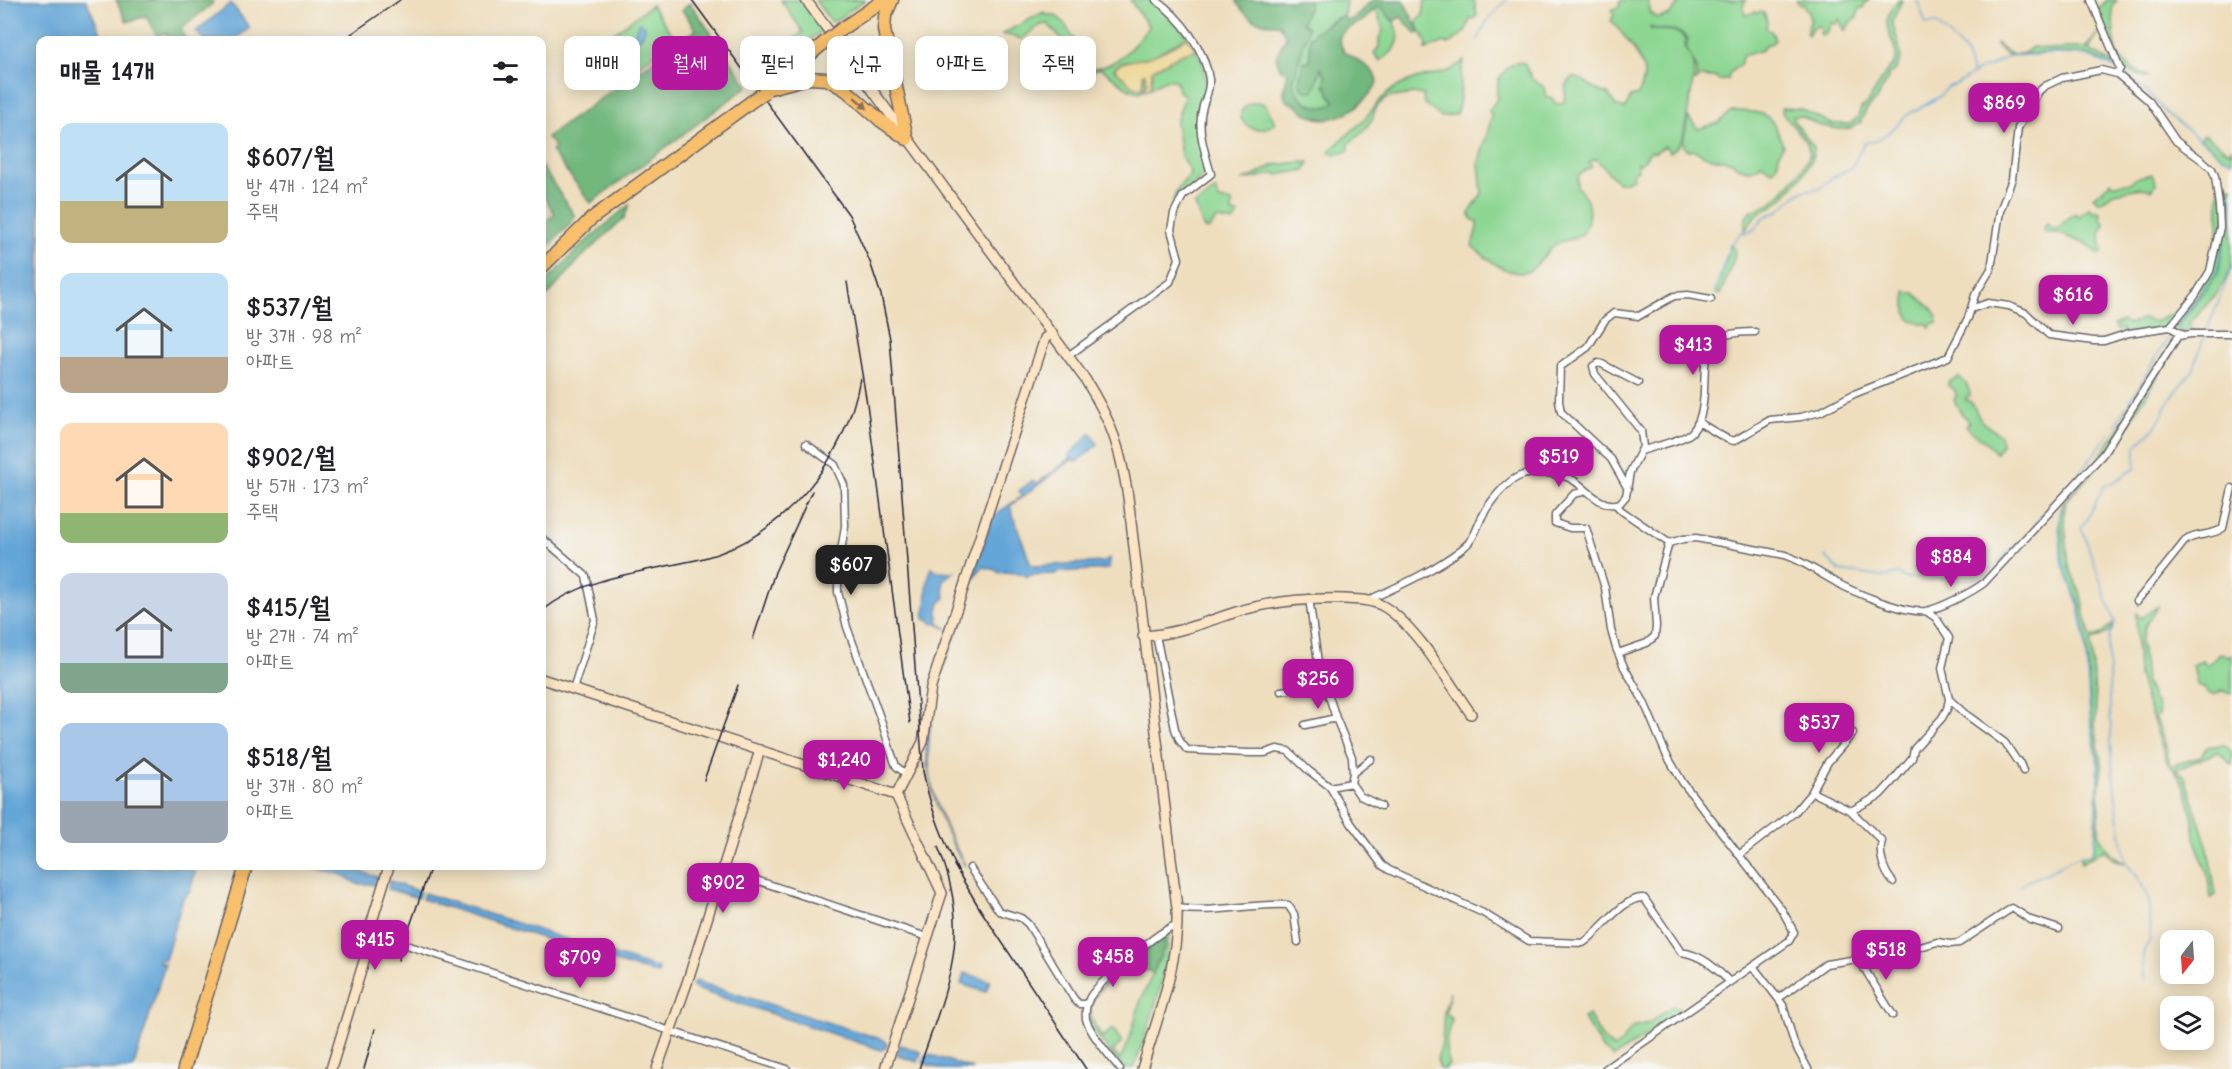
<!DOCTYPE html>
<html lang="ko">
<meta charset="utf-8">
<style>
body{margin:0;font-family:"Comic Neue","Poor Story",sans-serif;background:#f2f2f2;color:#202124;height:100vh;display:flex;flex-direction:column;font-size:22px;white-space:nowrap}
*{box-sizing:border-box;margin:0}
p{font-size:20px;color:#757577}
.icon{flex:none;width:33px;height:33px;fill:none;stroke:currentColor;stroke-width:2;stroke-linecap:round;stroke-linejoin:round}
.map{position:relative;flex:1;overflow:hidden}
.drawer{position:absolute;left:36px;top:36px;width:510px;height:834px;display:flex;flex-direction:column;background:#fff;border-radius:12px;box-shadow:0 3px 15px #0003}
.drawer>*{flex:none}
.guide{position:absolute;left:564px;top:36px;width:570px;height:54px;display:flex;gap:12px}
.needle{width:39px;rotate:197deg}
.buttons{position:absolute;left:2160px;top:930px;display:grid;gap:12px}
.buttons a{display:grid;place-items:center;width:54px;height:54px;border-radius:12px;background:#fff;box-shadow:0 3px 15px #0003;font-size:30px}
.price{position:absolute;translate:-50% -51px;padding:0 14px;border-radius:12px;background:#b5179e;color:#fff;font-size:20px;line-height:39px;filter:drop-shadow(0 2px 3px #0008)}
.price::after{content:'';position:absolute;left:50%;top:36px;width:18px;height:14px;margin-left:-9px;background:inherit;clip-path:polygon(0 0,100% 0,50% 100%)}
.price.on{background:#222;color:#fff}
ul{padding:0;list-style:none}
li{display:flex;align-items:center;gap:18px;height:150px;padding:0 24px}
li span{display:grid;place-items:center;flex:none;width:168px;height:120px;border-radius:12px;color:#555}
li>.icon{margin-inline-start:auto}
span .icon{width:72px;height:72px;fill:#fffc;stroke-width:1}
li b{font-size:26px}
h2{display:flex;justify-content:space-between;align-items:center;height:72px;padding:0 24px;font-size:26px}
.tag{padding:0 21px;border-radius:12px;background:#fff;box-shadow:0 3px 15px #0003;font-size:21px;line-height:54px}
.tag.on{background:#b5179e;color:#fff}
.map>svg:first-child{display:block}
</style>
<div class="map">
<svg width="2232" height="1069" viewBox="0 0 2232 1069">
<rect width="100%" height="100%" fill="#f6f6f2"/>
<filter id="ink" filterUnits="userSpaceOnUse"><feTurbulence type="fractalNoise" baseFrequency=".0167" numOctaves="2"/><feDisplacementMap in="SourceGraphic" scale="12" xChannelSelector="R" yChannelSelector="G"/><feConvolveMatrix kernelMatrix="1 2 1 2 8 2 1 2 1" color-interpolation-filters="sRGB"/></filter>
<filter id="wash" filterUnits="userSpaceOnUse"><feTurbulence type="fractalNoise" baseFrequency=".008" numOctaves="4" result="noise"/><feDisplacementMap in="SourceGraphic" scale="24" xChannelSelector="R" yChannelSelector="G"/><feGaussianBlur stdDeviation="1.35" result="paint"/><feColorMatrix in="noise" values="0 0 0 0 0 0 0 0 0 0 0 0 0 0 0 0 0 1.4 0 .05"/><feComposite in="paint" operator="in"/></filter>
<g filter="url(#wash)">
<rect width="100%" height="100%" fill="#eedebd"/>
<path fill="#8dd793" stroke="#587c67" stroke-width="1.5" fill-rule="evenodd" d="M781,0H802L823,30L757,79L747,72L803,32Z
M815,0H865L832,23Z
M1130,0H1151L1155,3L1183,29L1187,37L1151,57L1114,69L1135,86L1144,82L1143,73H1145L1147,77L1146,86L1140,92C1125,91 1113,74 1099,68C1086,74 1068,86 1057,70C1053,65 1052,59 1046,54L1062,40L1047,23L1039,26L1022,39L1002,34L1044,12L1046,15C1061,12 1068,30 1075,41L1071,49C1074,61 1082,69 1094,68C1119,66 1134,45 1149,27Z
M1309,0H1346L1344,15L1328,22L1313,37H1310V61L1301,70L1299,82L1320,73L1321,68L1324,71C1327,84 1326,91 1336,102C1320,115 1295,101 1293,81L1308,29L1302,22L1309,5L1307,2Z
M1425,0H1474L1477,16L1473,19L1470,18C1468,32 1459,38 1448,44L1445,42L1426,49L1427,44L1416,22L1423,15Z
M1647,0L1651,13L1658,18L1670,15L1681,0H1746L1743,6L1746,15L1755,12L1758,13L1761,11L1764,12L1767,21L1766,28L1772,32L1775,40L1772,43L1765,45L1762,50L1742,56L1741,63L1729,74L1728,79L1719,81L1715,77H1701L1695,81C1700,65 1692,62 1686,48L1688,39C1676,26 1663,32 1649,27L1652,30C1665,31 1676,28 1686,39C1682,51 1692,55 1694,64C1695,72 1685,134 1681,142C1678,147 1675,149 1670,152L1665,146L1654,153L1651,151L1646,157L1645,160L1640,164L1637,163L1638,170L1632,174L1634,177L1624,182H1617L1596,159L1589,162L1592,166L1578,176L1577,187C1580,190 1584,194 1586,198C1591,208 1589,231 1578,237C1569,242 1563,238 1552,247C1543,255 1535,273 1521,273C1502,273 1485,257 1472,246L1478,224V221L1473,220L1469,214L1482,193L1479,162L1492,116L1489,111L1497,99C1495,94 1499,86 1498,80C1505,71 1511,60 1524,63L1532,79L1544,87L1546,97H1551L1555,103L1560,104L1564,102L1566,86L1572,77C1589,79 1590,90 1608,94L1616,106L1625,109L1631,97L1638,95C1649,72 1644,67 1632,47C1626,38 1619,29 1611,21L1614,15L1612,10L1620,6L1619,2L1622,0Z
M1796,0H1869L1865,3L1863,8H1860L1856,19L1852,20L1845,31L1839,19L1836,24L1831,23L1828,31L1822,36L1820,33L1822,29L1820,26L1812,28L1808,35L1806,32L1811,20L1809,17V11L1805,8L1804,4L1801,5Z
M1898,0H1902L1892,22L1899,45L1901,59L1896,69L1888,75V79L1876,100L1866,110L1860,123L1852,128L1839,129L1818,125L1802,116H1793V120L1814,147C1815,165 1789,193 1775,204C1769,209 1760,211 1755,216C1750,221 1750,227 1745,231C1743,204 1761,212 1774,200C1787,188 1803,171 1810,154L1807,143L1783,114L1781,108L1801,109L1832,124H1850L1858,117L1861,108L1868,103L1888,69C1908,58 1885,36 1887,21C1888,14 1894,6 1898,0Z
M2107,0H2117L2112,6L2114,35L2118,56L2133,69L2149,77L2139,76L2122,68L2097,11Z
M651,5L675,38L611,86L586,54Z
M1380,6C1385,9 1386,13 1390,17C1405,36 1400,48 1380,61L1374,53L1379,47V38L1383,31L1378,14L1372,10Z
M2102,28L2088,49L2117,66V68L2087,54L2051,53L2006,55L1995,44L1997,43C2005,55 2021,59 2032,47L2060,50L2064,48H2086Z
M1196,50L1203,63L1207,82L1201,107L1207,173L1182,195L1171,219C1172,197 1175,189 1191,174L1181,156L1176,122L1185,95L1178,91L1176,81C1166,77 1159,83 1151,88L1152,70L1183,53Z
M1464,61C1458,78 1464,97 1456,114L1441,117L1425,104L1423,98L1424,95L1414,94L1387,98L1375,108L1373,118L1363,132L1349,143V151L1334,155L1329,151L1362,122L1379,101L1393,89L1411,80L1449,71Z
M1259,102L1266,105L1275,123C1250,144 1221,106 1259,102Z
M1732,111C1766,111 1773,114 1783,146C1776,154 1781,164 1772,171L1761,164C1753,173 1745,170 1734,165L1733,162L1707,157L1694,150L1690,151L1684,147L1683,141L1688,117L1698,129L1718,123Z
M2204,134L2230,152L2232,147V161L2223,157L2200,138Z
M1302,162H1309L1305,170L1277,175L1275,173L1256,178L1242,180L1250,178L1274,165Z
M2152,174L2156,184L2152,190L2141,188L2115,193L2100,202L2093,197L2111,182L2114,184L2130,183L2138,177Z
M2232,186L2217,273L2175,327L2197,296L2218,249L2219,188Z
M1216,190L1219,200L1232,202V213L1239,214L1233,222L1217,219L1208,230L1204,229L1195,205Z
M2232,197C2232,211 2232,257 2231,268C2223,289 2204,308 2188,324L2192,330L2206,332H2183L2176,329L2218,273Z
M2090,207L2094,212L2098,210L2101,213L2100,217L2105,225C2096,235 2102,241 2102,252L2099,254L2089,245L2057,233H2046L2044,229L2047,223L2055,230L2075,213L2079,216Z
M1731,245L1735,248L1734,259L1720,295L1715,293Z
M1906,291L1909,293H1915C1924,305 1937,307 1938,323L1931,324L1930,328L1927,324L1912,321L1906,312Z
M2183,306H2186L2170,326L2124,334L2122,329L2117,330L2114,325L2122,321L2127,325L2143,319L2155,322L2176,312Z
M2188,335L2176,346L2122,435L2089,477L2066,500L2064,515L2069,567L2080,592L2090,636H2098L2114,623L2110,632L2091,641L2096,712L2095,725L2102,768L2099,786V835L2108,851L2125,863L2114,859L2104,850L2081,863V856L2091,855L2095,848L2099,766L2091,718L2086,639L2080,607L2063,565L2060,516L2063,502L2087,475L2179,339Z
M1959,377C1966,382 1969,387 1970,395L1965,399L1972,403L1981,421L2000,435L2002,445L1996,453L1987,443L1965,426L1969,422L1961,413L1954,400L1957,396L1953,388L1948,386V382Z
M2159,605L2146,624L2141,641L2145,680L2154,702L2157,704L2159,715L2155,716L2165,743L2170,766L2200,757L2207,747L2224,745L2232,752V765L2218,752L2175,770L2183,774L2185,777L2208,849L2216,895L2211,898L2207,872L2196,843L2192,814L2183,784L2179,776L2167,762L2138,675L2136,613L2141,618Z
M2221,653L2228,656L2232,654V694L2222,691L2213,695L2207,693L2204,687L2197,685L2193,665L2203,660L2207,665Z
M1169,930C1168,977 1149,1024 1134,1068L1123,1069C1114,1056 1093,1034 1089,1019C1082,990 1148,945 1169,930ZM1163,937L1161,955L1140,1002L1129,1041L1120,1060L1113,1051L1122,1042L1113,1029L1102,1037C1099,1031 1094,1025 1092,1019C1084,1000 1109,981 1121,971L1124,975L1134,966L1133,963Z
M1450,992L1446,1012L1452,1020C1446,1034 1444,1051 1449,1065L1444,1069H1440L1437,1059L1442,1044L1444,1011Z
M1672,1006L1684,1011L1614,1057L1602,1048L1583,1018L1589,1015C1597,1028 1600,1041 1615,1048L1622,1043L1625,1036L1633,1027L1649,1023Z"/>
<path fill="#72b87d" stroke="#4a6d5c" stroke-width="1.5" d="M116,0H212L213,3L181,29L186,40H170L166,33L157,36L146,16L127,22Z
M1236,0H1309L1307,2L1310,5L1302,22L1308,28L1293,81C1295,100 1320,115 1335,102L1329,94L1327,86H1324L1326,77L1321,68L1314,91H1305L1301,87L1299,82L1304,61H1310V36L1313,37V33L1344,15L1346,21L1354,18L1372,0H1403L1420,33L1416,34L1401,17L1394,21C1387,18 1386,10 1380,6C1372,9 1369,17 1362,21C1353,27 1343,28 1339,38C1340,43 1341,48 1345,52C1355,60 1376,68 1378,82C1361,110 1326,134 1298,107C1295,104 1289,103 1286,100C1281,94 1287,79 1288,72L1280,69L1276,57L1286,36L1279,24C1260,25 1244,18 1236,0Z
M690,3L748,86L591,203L551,151L555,148L547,137L696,30L682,10Z
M542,167L575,216L572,222L542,253V224L555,214L542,193Z
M630,204L624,218L581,258L542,302V286L583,244Z
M1164,936L1165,945L1153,973L1134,966L1133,963Z"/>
<path fill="#eeda9e" stroke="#887e6c" stroke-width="1.5" d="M1187,37L1196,50L1183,53L1152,70L1151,88L1144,90L1147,82L1145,73H1143V86L1139,88L1130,84L1114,68C1125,59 1136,61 1149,57C1162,53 1176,45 1187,37Z"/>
<path fill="#63a6d8" stroke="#42648a" stroke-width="1.5" d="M0,0H86L104,40H40V866H197L190,891L183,898L165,960L159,959V962L165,964L133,1069H0Z
M231,3L250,28L233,40H203L196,31Z
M640,23L645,26C645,38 634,44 624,45V48L627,49L616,50L611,48L610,44L615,40C628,41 635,39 637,25Z
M1091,433L1098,444L1077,462L1073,459L1010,506L1031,565L1035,566L1105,562L1110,558L1109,569L1057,572L1056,574L1030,575L1027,577L1024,574L1005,572L999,573L996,570L984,567C970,574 967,602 962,616C940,678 914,741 938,808C943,821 948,834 955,846C958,853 963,860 965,866C943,830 928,790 926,748C925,711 943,666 956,632L954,630H956L961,615L992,517L1022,496L1019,491L1033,480L1036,484L1071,458L1069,455Z
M932,567L937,571L954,572L943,580L945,598C936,604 938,615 939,624L948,629L935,623L932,624L929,619L925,620L924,617C929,600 924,583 932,567Z
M308,866H343L381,878L379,887L371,884H357L343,875Z
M390,881L420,892L418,898L388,889Z
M424,893L659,969L658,974L615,962L422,899Z
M964,973L990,981L986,992L961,984Z
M695,981L884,1040L887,1044L886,1048L881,1050L696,989L692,985Z
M901,1045L921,1052L918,1062L899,1056L897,1053Z
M927,1054L931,1055L973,1069H941L923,1063Z"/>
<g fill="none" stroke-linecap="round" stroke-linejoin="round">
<path stroke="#63a6d8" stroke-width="1.5" d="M1917,0L1926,24L1936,23L1964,50L1972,72
M1478,40L1487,21L1506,0
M2123,72L2149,94L2167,114L2223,157L2232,161
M1715,292L1730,245L1743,231L1746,234L1755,229L1763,218L1780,210L1796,195L1803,191L1820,188L1832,178L1852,167L1864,143L1876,141L1892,130L1907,115L1939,97L1947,87L1957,84L1979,70L1991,66L2009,56L2051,54L2087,55L2117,69
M2176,327L2217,273L2232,194
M2207,330L2232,267
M2116,424L2172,332
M2033,525L2082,470L2110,433
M1825,556L1840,571L1882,577L1898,574L1905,578L1924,577L1959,580L1983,578L2018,542
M2020,886C2030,879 2041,876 2051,871C2065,864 2074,855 2091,854L2094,847L2097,826L2098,766L2090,718L2085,639L2079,608L2061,557L2059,527L2061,506
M2145,981C2143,967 2139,952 2150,941L2149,901L2139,879L2126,863L2118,815L2112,764L2108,648L2109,637L2115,623L2081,526L2087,520L2104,486C2116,483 2124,474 2135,469L2136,446L2157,425L2168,403L2187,377L2193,371L2204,337"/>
</g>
</g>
<g filter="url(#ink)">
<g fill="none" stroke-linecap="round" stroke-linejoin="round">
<defs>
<path id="street" d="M2091,0L2120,69L2117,74
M1971,309L1988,303L2009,306L2026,313L2049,335L2094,341H2104L2129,333L2170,327L2182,334
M1068,356L1170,282L1179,259L1171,230L1174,213L1183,196L1211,174C1205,152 1196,129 1203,106C1206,96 1210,90 1209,79C1205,49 1180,17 1156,0
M1698,422L1727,439L1734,441L1770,420L1801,417L1820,412L1854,394L1948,357L1968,318L1975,295L1991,269L2000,211L2012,179L2018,128L2039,91L2045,86L2062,78L2101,70L2117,74L2149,101L2176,141L2203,161L2212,169L2215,176L2219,206L2220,227L2210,271L2195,296L2170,327
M806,444L835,465L844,485L845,526L838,570V592L847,627L882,723L891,752L896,766L906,774
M1641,451C1652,447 1685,440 1692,432C1713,407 1697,362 1712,343C1720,333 1743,332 1755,332
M1628,489L1611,459L1561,412L1559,401L1560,367L1588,347L1605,320L1614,313L1639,316L1674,296L1688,295L1711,299
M1587,491L1574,494L1555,515V523L1570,528H1586L1605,588L1611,630L1616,648L1624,667L1644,702L1666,754L1683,783L1782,910L1794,932L1789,941L1605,1069
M1616,505L1622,511L1669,543L1683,539L1696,538L1785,555C1803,561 1817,572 1834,581C1852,592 1906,614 1926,611C1941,608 1972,592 1984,583L2103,454L2178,336L2191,334H2232
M542,538L586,576L595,620L573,689
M1309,598L1318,662L1336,718L1352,757L1353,773L1351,783L1330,787
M1370,601L1375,597C1406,583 1436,569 1463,548C1474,540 1476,529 1482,517C1489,503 1507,479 1523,475C1536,471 1561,473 1573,480C1587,488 1601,510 1620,503L1626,496L1630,472L1643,447L1641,431L1595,374L1593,366L1598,363L1602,364L1638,383
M2137,601L2185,541C2197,532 2211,537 2223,528L2232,488
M1926,611L1936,618L1949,638L1942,668L1949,699L1964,713L2005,743L2017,761H2019L2023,771
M1156,635L1175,729L1180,741L1187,750L1248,753H1265L1277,749L1288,751L1308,770L1330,787L1351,823L1382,865L1389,870L1483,913L1529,941L1583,943C1599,933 1623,896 1644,898L1681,952C1702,955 1714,967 1730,982
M1618,653L1647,643L1655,636L1656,626L1654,597L1669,543
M1321,672L1344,671
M1281,691L1320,685L1325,682
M1305,725L1336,718
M1353,773L1371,759
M1351,783L1360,796L1381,806
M1811,793L1828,762L1853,733
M1851,811L1880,795L1891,783L1912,758L1914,749L1942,718L1947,709L1949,699
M1739,855L1795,812L1811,793H1814L1851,811L1882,841C1878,854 1884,872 1893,882
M970,868L999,911L1021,918L1028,924L1074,999L1079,1004H1087
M723,869L927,937
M1177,908C1215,914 1250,903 1288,905L1294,914L1298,942
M371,938L382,937L787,1069
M1859,960L1893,1015
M1753,966L1783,1005L1794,1043L1808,1069
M1779,998L1826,964L1907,951L1937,942L1950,944L1959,943L2012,908L2031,920L2059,929
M1120,1069C1110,1056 1090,1034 1086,1019C1085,1012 1087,1003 1090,997C1101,980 1159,930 1178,924"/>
<path id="secondary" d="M806,0L1085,379C1112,422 1120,447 1128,497L1177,908C1179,964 1158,1016 1142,1069
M1143,636C1177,634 1205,622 1236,612C1272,601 1307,598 1345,599C1357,600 1370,599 1381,605C1414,622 1449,683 1471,714
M542,679L896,795L942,893L885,1069
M896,795L923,742L931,687L1045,338L1052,333
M331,1069L371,938L370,928L389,866
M657,1069L687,983L760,750"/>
<path id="highway" d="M892,0L885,16L884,30L907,139
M843,28L884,0
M773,86L825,42
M770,88L808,78L827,79L846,90L880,120L907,139
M542,267L591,219L755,99
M184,1069L246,866"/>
</defs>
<use href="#street" stroke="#696468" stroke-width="9"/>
<use href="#secondary" stroke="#696468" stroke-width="12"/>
<use href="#highway" stroke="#696468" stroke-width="15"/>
<use href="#street" stroke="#fff" stroke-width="6"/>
<use href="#secondary" stroke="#fce5c4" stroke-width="9"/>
<use href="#highway" stroke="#f8bf6c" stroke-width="12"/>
<path stroke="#22223b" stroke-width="1.5" d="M692,0L849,215L870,262L881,295L890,339L923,771C930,808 943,838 958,871
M344,39L400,0
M847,282L867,404L910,723
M542,611C588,574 649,572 704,558C784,537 847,458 860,378
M753,639L775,572L812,491
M704,780L738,685
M954,865L980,909L1086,1069
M398,960L431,866
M364,1069L375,1029
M919,1069C947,986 974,934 938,847"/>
<defs>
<path id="highway-bridge" d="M825,42L843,28
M755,99L765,92"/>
</defs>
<use href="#highway-bridge" stroke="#696468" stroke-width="15" stroke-linecap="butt"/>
<use href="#highway-bridge" stroke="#f8bf6c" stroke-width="12"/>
</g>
<defs><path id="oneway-solid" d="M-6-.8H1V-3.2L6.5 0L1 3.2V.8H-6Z" transform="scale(1.5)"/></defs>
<use fill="#8d7054" href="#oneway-solid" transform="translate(861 103) rotate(41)"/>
</g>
</svg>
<div class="buttons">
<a><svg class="needle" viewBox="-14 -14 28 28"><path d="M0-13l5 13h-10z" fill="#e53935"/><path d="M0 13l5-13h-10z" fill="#757577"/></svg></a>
<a><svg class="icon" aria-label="layers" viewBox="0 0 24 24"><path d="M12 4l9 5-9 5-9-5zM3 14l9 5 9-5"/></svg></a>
</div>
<b class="price" style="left:2004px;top:134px">$869</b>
<b class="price" style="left:2073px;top:326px">$616</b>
<b class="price" style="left:1693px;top:376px">$413</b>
<b class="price" style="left:1559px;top:488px">$519</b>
<b class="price" style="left:1951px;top:588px">$884</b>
<b class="price on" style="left:851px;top:596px">$607</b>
<b class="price" style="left:1318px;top:710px">$256</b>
<b class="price" style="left:1819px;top:754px">$537</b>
<b class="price" style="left:844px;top:791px">$1,240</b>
<b class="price" style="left:723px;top:914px">$902</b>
<b class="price" style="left:375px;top:971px">$415</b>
<b class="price" style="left:1886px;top:981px">$518</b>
<b class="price" style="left:1113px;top:988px">$458</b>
<b class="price" style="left:580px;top:989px">$709</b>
<div class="guide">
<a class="tag">매매</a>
<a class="tag on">월세</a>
<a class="tag">필터</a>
<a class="tag">신규</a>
<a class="tag">아파트</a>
<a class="tag">주택</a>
</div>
<section class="drawer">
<h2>매물 14개<svg class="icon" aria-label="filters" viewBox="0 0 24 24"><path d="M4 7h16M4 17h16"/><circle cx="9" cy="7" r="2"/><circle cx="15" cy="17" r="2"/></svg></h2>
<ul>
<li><span style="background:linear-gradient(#bfe0f5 65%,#c2b280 0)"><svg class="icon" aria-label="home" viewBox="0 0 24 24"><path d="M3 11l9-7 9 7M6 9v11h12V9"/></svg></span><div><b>$607/월</b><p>방 4개 · 124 m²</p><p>주택</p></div></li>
<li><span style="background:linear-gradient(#bfe0f5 70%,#b9a48a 0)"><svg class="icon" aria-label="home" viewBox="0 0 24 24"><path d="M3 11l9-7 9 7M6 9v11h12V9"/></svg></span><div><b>$537/월</b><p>방 3개 · 98 m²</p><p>아파트</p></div></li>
<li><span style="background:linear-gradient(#ffd9b3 75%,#8fb573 0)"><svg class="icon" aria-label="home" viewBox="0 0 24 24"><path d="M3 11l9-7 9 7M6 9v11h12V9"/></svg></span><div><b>$902/월</b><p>방 5개 · 173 m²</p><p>주택</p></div></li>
<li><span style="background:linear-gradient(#c9d6e8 75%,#7fa58c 0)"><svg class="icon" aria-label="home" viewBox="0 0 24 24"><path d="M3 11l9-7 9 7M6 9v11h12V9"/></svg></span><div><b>$415/월</b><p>방 2개 · 74 m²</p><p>아파트</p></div></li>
<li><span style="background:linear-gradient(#a9c7e8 65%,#9aa5b1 0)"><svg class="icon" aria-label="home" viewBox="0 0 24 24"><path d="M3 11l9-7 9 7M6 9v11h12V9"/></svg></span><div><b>$518/월</b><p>방 3개 · 80 m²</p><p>아파트</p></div></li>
</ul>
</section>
</div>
